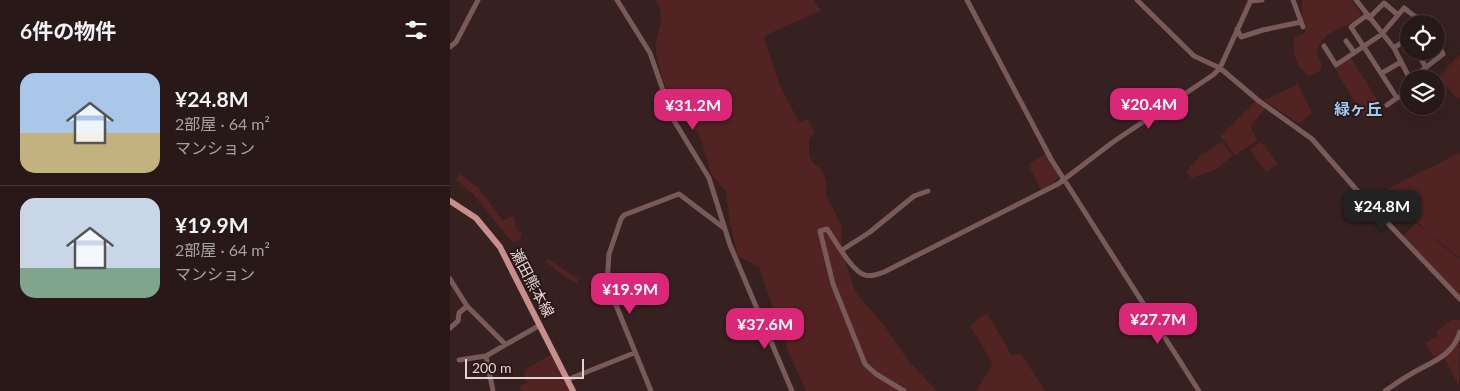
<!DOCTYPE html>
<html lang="ja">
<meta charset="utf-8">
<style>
body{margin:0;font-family:Lato,"Noto Sans JP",sans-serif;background:#342625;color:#f1f3f6;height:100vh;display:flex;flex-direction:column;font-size:19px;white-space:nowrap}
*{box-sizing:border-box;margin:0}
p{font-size:16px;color:#a5a0a2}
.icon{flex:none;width:28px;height:28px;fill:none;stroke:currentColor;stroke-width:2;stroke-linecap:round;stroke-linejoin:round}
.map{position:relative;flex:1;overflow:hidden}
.side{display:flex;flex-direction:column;background:#281918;width:450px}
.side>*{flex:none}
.controls{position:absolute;left:950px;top:15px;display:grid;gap:10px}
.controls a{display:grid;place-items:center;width:45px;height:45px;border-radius:50%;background:#281918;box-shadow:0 5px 20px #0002,0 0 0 1px #443837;font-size:25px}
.scale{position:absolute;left:15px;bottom:12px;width:119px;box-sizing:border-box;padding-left:5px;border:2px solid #e2d4d3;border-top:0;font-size:14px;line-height:18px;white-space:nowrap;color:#e2d4d3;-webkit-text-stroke:4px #2b1717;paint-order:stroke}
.price{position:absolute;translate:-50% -42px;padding:0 11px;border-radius:10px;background:#db2777;color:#fff;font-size:16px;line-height:32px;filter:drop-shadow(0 1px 2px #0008)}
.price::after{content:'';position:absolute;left:50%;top:30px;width:15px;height:11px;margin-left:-8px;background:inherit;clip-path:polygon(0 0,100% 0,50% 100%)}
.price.selected{background:#222;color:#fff}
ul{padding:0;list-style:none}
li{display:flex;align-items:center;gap:15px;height:125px;padding:0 20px}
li+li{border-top:1px solid #443837}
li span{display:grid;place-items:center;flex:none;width:140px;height:100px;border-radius:15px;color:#555}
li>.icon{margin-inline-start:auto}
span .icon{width:60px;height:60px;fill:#fffc;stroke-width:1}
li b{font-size:21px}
h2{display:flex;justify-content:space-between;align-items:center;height:60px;padding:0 20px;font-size:21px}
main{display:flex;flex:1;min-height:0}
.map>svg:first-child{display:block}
</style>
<main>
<section class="side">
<h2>6件の物件<svg class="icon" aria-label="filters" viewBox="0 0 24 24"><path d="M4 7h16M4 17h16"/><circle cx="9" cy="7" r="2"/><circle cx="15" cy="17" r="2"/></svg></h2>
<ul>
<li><span style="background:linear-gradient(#a9c7e8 60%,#c2b280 0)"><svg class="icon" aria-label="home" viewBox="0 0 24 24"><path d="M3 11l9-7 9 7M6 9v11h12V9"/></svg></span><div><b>¥24.8M</b><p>2部屋 · 64 m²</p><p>マンション</p></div></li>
<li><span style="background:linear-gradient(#c9d6e8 70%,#7fa58c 0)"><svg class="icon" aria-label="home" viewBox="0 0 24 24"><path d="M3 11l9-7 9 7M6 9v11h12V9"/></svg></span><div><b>¥19.9M</b><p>2部屋 · 64 m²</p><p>マンション</p></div></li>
</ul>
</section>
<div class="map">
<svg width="1010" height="391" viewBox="0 0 1010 391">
<rect width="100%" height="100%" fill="#362120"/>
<path fill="#512323" d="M205,0H363L370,9V11L316,35L314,39L331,88L349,122L357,119L365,133L359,139V155L363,163L373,171L377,185L376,195L391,224L392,250L405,292L434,325L457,359L487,391H356L338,351L309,267L288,256L280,223L276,192L261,173L251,139L232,109H223C218,91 209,71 206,53C204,34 219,17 205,0Z
M852,0H901L911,14C904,25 894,25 884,31C877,35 871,41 867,48L868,58L872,65L870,71L859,76C846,68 842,52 844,37L854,34L856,28L852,17Z
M1010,54V98L1008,99L987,78Z
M901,58L933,109L916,120L885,69Z
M848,84L862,113L849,124L814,100Z
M807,100L815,108L801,126L807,141L785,155L770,136Z
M772,142L783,156L765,170L741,178L736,171L752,154Z
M811,142L828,164L816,172L800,149Z
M1010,152V258L976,231L938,189C962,175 987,166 1010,152Z
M596,154L609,176L603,183L591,190L579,166L580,163Z
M10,174L29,188L52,220H55L61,216L64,218L66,228L72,234L69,241H61L22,193L6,180Z
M966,223L1010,260V295L953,236Z
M98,259L128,279V283L116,278L96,262Z
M537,313L562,356L571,353L595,391H526L543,364L520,326Z
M1001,320H1010L1009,386L992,354L984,357L975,343L988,336L987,331Z
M102,354L120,391H71L70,386L77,383L74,374L76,369Z"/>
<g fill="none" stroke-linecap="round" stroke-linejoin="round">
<path stroke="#785b59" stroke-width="5" d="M167,0L200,53L223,119L259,178L280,245L342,391
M517,0L601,159L749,391
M687,0L744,56L770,68L809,101L862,139L911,195L1010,299
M843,0L853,27
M906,0L944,48L960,79
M800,1L812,0
M917,15L901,27L947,98
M919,18L934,3L948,15
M787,29L791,37L813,30L851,22
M896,41L904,52
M874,46L886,65L932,34L954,8L972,22L970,24
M0,47L6,42L28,0
M944,48L959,37
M967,51L976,68
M932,73L951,62
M961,79L993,54L986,40
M983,79V78
M937,105L947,98L959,94
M392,250L420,232L464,196L478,191
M0,279L17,306L55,344
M0,328L8,321L9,313L17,306
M9,360L36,356
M119,379L184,353
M43,391L36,356L90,325
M201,391L157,283L159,254L171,219L174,215L229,194L274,228
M454,391L426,374L415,364L383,284L370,231L377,229C385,240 402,272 415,275C421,277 428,274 434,272L608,184L663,142L763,75L770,68L801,0
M935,391C944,385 952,379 961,374C981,362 1002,357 1010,332"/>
<path stroke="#c88e8a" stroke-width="6" d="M0,201L26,218L50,247L123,391"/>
</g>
<g text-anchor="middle" stroke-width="4" stroke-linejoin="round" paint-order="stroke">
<g font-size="15" fill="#e2d4d3" stroke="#2b1717">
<text transform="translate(82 283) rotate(62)" y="5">瀬田熊本線</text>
</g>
<g font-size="16" font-weight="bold" fill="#9bcbf7" stroke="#2b1717">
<text x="908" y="115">緑ヶ丘</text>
</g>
</g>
</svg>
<div class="controls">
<a><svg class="icon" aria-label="locate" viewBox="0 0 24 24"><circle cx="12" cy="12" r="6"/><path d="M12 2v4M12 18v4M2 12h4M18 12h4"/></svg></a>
<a><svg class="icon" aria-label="layers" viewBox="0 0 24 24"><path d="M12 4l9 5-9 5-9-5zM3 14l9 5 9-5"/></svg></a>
</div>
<div class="scale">200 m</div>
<b class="price" style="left:699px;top:130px">¥20.4M</b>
<b class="price" style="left:243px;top:131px">¥31.2M</b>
<b class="price selected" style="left:932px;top:232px">¥24.8M</b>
<b class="price" style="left:180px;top:315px">¥19.9M</b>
<b class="price" style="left:708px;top:345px">¥27.7M</b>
<b class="price" style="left:315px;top:350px">¥37.6M</b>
</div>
</main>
